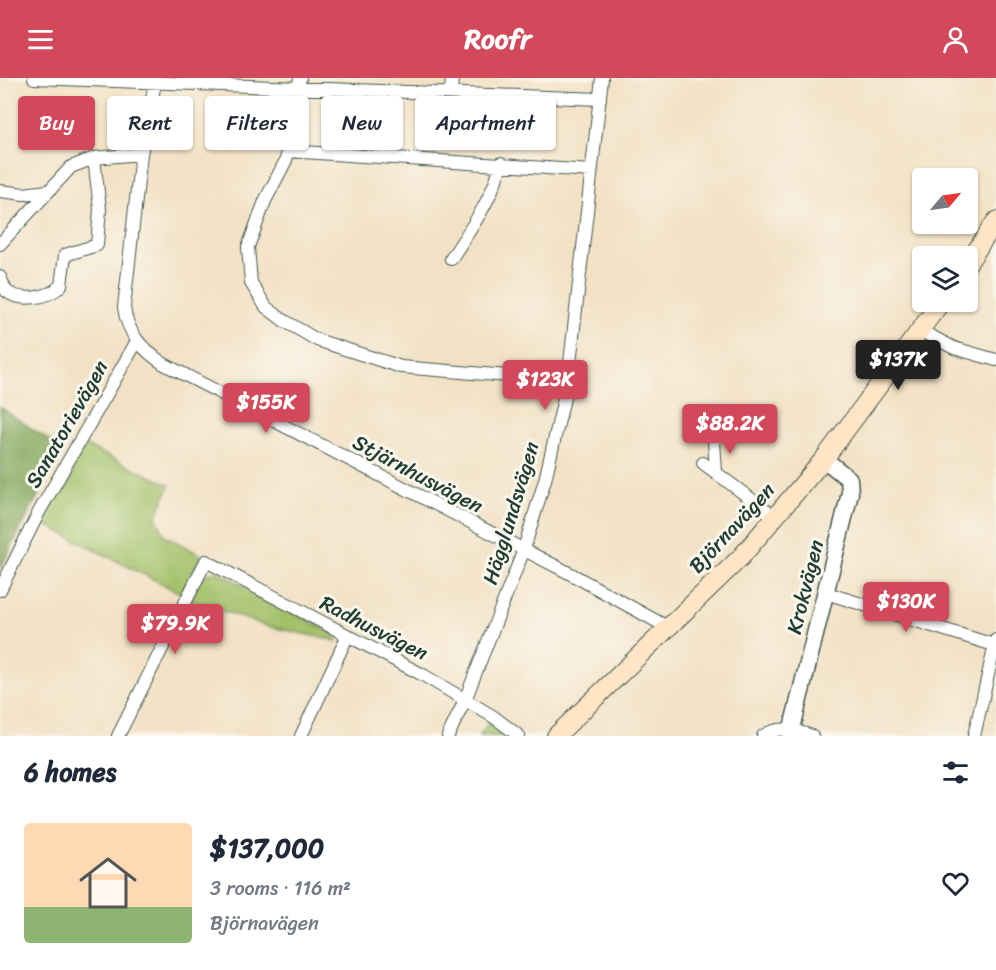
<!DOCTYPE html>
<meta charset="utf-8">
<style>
body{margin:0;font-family:Sriracha,sans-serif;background:#f6f6f7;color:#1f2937;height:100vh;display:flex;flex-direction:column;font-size:22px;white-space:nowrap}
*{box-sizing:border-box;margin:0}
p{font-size:20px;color:#747a83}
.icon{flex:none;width:33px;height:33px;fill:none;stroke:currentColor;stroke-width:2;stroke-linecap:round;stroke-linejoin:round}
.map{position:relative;height:658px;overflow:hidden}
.side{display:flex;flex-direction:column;background:#fff;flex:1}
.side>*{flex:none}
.hud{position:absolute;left:18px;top:18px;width:600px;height:54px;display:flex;gap:12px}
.needle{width:39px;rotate:61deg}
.tools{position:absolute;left:912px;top:90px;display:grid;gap:12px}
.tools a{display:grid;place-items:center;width:66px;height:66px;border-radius:6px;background:#fff;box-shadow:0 2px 4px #0004;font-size:30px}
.price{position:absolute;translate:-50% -51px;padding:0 14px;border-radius:6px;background:#d1495b;color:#fff;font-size:20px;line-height:39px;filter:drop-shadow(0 2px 3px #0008)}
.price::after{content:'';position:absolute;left:50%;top:36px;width:18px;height:14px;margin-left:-9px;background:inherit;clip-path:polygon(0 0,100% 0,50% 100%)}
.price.on{background:#222;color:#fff}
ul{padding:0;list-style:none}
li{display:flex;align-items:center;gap:18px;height:150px;padding:0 24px}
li+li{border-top:2px solid #e0e1e3}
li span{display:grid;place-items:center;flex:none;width:168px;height:120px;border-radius:6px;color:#555}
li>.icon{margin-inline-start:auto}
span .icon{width:72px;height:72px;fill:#fffc;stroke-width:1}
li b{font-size:26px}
h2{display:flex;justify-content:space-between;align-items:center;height:72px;padding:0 24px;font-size:26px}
.pill{padding:0 21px;border-radius:6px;background:#fff;box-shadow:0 2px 4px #0004;font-size:21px;line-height:54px}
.pill.on{background:#d1495b;color:#fff}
header{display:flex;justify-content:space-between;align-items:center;height:78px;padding:0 24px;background:#d1495b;color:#fff;font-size:27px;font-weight:700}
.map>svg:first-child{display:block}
</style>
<header><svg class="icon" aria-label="menu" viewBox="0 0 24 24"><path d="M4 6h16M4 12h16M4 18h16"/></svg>Roofr<svg class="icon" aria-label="person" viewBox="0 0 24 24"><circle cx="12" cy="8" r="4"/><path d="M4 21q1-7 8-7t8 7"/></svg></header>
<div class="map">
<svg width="996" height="658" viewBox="0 0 996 658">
<rect width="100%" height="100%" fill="#fbf7ec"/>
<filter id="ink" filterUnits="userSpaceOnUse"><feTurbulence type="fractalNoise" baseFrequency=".0167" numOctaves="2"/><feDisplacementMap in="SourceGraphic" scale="12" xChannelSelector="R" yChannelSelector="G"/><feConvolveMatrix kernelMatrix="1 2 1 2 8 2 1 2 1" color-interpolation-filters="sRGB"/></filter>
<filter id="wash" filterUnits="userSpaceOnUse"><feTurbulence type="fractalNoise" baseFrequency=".008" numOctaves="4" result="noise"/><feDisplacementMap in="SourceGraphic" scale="24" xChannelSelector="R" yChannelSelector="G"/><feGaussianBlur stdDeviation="1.35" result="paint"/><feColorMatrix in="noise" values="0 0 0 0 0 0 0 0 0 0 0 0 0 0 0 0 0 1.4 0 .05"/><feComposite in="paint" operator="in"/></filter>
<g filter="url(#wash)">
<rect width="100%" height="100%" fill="#f2e1c4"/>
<path fill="#a2c068" stroke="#607e4e" stroke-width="1.5" d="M84,367L170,407L156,439L165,458L201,477L182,516L42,445Z
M216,493L334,556L337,563L266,548L191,522L201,499Z
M491,642L510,658H479Z"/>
<path fill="#81a65c" stroke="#507248" stroke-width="1.5" d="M0,329L62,371L0,491Z"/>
</g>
<g filter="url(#ink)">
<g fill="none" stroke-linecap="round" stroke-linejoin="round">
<defs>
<path id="minor" d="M34,0L600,21
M156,0L141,76L124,229C127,256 143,272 164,286L571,496L667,549
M300,0L286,82L265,123L248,169L251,205L266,229L283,242L317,262L401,289L568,303
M451,15L452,0
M288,73L591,93
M0,113L24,116L47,113
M0,166L71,89L94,80L141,76
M451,181C470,151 493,121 501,85
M0,199L6,213C20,224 49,221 61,207L65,177L97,167L100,131L94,80
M921,253L954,270L996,282
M714,363L716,394
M703,385L775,439
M0,512L39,434L137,263
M826,515L994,567
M118,658L206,483L423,597L494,639L519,658
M301,658L347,559
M448,658L465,622L523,474L545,402L568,303L602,0
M763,658C779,647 795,652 812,658
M974,658L996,562"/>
<path id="tertiary" d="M790,658L850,415L849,401L824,381"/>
<path id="secondary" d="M968,185L996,143
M556,658L741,479L824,381L941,224"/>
</defs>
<use href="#minor" stroke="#3f564a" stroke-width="14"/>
<use href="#tertiary" stroke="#3f564a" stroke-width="19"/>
<use href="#secondary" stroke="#3f564a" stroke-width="20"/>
<use href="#minor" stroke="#fff" stroke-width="12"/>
<use href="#tertiary" stroke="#fff" stroke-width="16"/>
<use href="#secondary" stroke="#fee5c5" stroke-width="18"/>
</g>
</g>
<g text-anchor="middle" stroke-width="6" stroke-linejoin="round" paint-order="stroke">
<g font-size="21" fill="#1f3d34" stroke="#fbf7ec">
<text transform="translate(67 346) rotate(-60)" y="7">Sanatorievägen</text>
<text transform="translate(418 396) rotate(28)" y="7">Stjärnhusvägen</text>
<text transform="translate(511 435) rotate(-73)" y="7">Hägglundsvägen</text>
<text transform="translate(732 450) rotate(-47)" y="7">Björnavägen</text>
<text transform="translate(805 509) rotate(-76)" y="7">Krokvägen</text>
<text transform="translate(374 550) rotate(27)" y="7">Radhusvägen</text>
</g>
</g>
</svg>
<div class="tools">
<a><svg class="needle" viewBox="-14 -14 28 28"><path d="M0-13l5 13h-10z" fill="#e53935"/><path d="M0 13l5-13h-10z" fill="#747a83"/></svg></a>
<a><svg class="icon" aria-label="layers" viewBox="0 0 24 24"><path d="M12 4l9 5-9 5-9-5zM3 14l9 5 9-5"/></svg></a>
</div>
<b class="price on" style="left:898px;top:313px">$137K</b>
<b class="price" style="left:545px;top:333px">$123K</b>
<b class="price" style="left:266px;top:356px">$155K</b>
<b class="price" style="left:730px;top:377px">$88.2K</b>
<b class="price" style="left:906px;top:555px">$130K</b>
<b class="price" style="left:175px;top:577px">$79.9K</b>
<div class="hud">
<a class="pill on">Buy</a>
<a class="pill">Rent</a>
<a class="pill">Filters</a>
<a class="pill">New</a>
<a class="pill">Apartment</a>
</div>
</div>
<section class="side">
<h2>6 homes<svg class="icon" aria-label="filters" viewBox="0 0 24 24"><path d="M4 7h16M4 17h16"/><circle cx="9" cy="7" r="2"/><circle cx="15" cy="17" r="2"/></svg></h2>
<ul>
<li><span style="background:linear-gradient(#ffd9b3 70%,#8fb573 0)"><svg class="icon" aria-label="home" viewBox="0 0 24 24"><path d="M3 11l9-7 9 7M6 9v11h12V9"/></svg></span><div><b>$137,000</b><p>3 rooms · 116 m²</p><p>Björnavägen</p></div><svg class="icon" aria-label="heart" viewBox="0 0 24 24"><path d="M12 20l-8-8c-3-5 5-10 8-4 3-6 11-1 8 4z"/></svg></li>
</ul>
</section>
